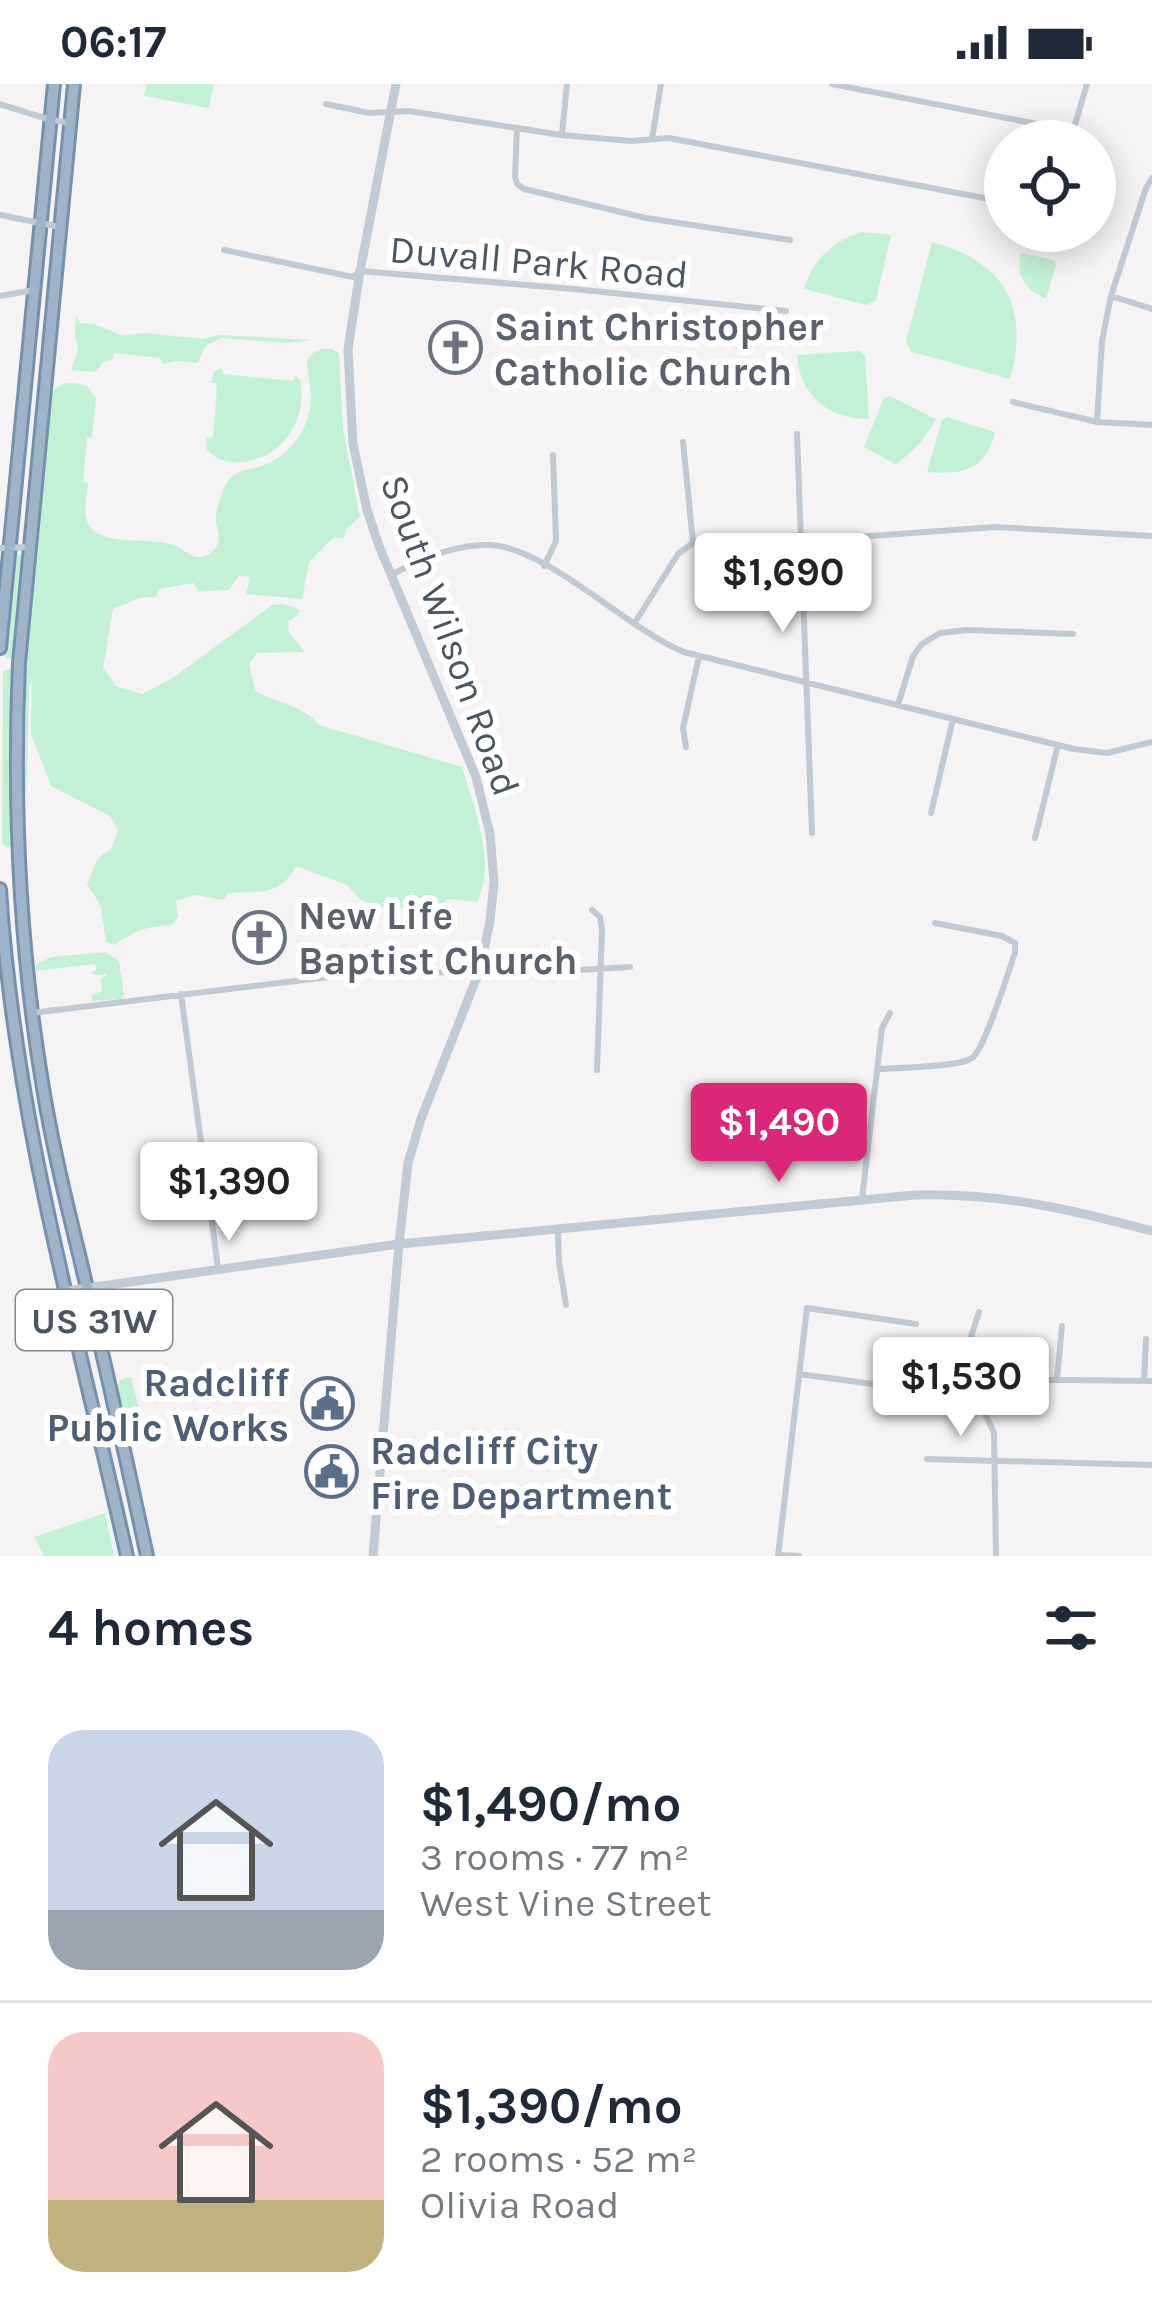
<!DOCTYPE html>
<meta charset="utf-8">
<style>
body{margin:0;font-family:Karla,sans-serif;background:#f6f6f7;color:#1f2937;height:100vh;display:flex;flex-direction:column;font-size:45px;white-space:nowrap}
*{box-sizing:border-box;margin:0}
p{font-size:39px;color:#747a83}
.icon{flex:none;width:66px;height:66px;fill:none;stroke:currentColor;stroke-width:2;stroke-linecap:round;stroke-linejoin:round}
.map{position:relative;height:1472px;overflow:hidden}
.details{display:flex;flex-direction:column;background:#fff;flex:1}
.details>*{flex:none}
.buttons{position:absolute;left:984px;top:36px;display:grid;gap:24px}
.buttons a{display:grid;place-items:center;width:132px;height:132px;border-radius:50%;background:#fff;box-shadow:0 6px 30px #0003;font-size:60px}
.price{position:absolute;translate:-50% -102px;padding:0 27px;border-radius:12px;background:#fff;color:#222;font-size:39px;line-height:78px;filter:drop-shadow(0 3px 6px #0008)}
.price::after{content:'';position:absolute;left:50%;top:72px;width:36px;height:27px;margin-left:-18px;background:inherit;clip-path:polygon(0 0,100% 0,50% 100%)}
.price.active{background:#db2777;color:#fff}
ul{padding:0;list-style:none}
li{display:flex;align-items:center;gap:36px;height:300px;padding:0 48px}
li+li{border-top:3px solid #e0e1e3}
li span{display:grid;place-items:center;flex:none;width:336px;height:240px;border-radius:36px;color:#555}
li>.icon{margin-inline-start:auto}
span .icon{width:144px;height:144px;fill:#fffc;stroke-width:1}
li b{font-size:51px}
h2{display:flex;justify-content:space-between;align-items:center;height:144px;padding:0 48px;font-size:51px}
.status{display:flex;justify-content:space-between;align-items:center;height:84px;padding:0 60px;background:#fff;direction:ltr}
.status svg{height:33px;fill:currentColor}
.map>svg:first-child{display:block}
</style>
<div class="status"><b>06:17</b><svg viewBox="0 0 49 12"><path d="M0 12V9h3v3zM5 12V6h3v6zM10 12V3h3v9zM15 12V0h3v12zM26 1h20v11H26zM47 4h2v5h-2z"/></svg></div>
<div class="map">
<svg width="1152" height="1472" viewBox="0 0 1152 1472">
<rect width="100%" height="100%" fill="#f5f3f3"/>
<path fill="#c3f1d5" d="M147,0H214L209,24L144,12Z
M861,148L891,151L876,216L867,221L804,205C814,174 831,159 861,148Z
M932,158C1005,178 1030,223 1010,295L912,268L906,258Z
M1021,169L1054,176L1056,181L1046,215C1025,205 1015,192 1021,169Z
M76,232L80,239L94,240L121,251L146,249L203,255L219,251L313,256L285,259L222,254L206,261L198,279L176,277L163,280L160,274L114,269L113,275L103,278L96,288L71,286L78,266L75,251Z
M321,265H332L339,270L343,345L360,433L347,444L343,455L334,453L309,478L302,515L246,510L250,493L239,492L229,506L198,507L194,499L159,505L156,513L140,514L113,525L103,584L116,602L142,610L174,593L272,521L284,520L300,526L298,531L288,538L289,549L305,568L257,569L249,580L255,606C276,620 304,621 319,641L462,683C474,723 497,778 477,818L448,815L439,822L414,821L390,827L361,816L347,801L296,782C280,813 258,807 228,809L223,816L194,811L176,817L178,833L172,841C149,842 134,846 115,861L106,858L101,822L87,800L98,774L111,765L118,746L110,732L51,702L31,650L32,595L29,602L27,703L25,711L24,708L27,564L51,311C59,296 73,298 87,302L96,314L92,353L87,354L83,397L88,399C87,413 81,432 91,444C104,461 150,454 171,460C185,464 195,482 212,468C224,457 216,447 216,434C216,424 222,407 227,398C235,386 246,387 259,383C289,374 310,345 311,314C311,301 307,290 307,277L313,269Z
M859,267L865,271L869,335C830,336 799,311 797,271Z
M222,284L223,290L293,297L296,292L300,296C308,335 283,375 241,378C227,379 216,376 207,366L206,353L213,354L217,303L215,299H211L214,287Z
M890,312L936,335C925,355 914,368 895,380L864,363L884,314Z
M947,333L995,348C986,386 963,391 927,388L942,336Z
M18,469L22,473L14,572L9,575L4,571L13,472Z
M10,585L13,588L12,760L7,764L2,759L3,587Z
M106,868L119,877L124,911L121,915L92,917V911L102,907L101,894L107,892L106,890L95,891L91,888L96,886L95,880L35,887L37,880L51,873Z
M131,1293L146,1353V1361L134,1363L128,1352L118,1303L120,1296Z
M105,1429L114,1472H44L34,1453Z"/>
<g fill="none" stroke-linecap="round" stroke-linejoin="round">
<defs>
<path id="trunk" d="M74,0L19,579C13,720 19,859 42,998C53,1068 71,1136 87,1204C108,1293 128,1383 147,1472
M0,564L54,0
M0,805C14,1032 78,1251 127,1472"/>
</defs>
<use href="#trunk" stroke="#7690ad" stroke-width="16"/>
<path stroke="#c1cad2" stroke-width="6" d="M832,0L1073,47L1081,57
M0,20C23,27 46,36 70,39
M326,20L369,29L409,27L561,51L631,57L669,54L1005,118
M517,45L515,93L517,100L524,105L646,134L790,156
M562,50L567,0
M652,55L661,0
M1070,57L1087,0
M0,131L60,143
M1037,155L1039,147
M224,166L353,193L360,187L574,205L786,227
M0,212L34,206
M1111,212L1152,225
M1013,318L1097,338L1152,341
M1097,338L1102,257L1111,212L1146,104L1152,94
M797,350L812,749
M683,358L693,459
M0,464L28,463
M544,482L556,457L553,371
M391,491C420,475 455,460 489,461C545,462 627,545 684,568L1074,665L1107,669L1152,658
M634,540L678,470L693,459L800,457L995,443L1152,452
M898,621L913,572L922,560L940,549L967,546L1073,550
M686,663L683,644L699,572
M931,729L953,635
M1035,754L1058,661
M592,826L600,833L602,845L597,986
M181,910L218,1184
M32,929L362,889L469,888L496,880L561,887L630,883
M878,985C897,984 960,983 972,974C985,965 1008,888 1015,869V859L1002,852L935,839
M862,1115L882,944L890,929
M558,1146L559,1178L566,1221
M979,1228C971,1253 959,1280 971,1305C979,1320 988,1333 994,1349L996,1472
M799,1290L902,1304
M967,1295L1152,1297
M1057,1295L1062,1242
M1144,1297L1146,1255
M927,1375L1152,1381
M779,1471L799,1472
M778,1472L807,1224L916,1240"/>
<path stroke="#c1cbd6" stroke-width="9" d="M66,1207L399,1160L915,1111C1002,1109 1069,1125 1152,1147
M373,1472L399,1160L408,1079L421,1035L480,885L490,837L494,798L490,750L476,693L379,462L367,426L353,360L348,265L360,187L396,0"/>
<use href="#trunk" stroke="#9fb4c9" stroke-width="10"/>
</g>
<defs>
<symbol id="church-ring" viewBox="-11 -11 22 22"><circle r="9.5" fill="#fff" stroke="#6b7280" stroke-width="1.5"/><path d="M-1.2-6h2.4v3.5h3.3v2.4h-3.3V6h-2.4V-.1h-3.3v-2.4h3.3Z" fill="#6b7280"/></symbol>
<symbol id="civic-ring" viewBox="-11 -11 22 22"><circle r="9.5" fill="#fff" stroke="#5c6f8a" stroke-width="1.5"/><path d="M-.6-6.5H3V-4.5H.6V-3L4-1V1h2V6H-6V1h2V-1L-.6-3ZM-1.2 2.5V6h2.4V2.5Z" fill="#5c6f8a"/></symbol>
</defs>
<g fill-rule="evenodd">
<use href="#church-ring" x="426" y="234" width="59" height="59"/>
<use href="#church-ring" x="230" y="824" width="59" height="59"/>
<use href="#civic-ring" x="298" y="1290" width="59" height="59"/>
<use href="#civic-ring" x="302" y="1358" width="59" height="59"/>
</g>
<g text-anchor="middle" stroke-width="12" stroke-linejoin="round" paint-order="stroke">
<rect fill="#fff" stroke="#808990" stroke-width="3" x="16" y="1206" width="156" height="60" rx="9"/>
<g font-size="36" font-weight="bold" fill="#4a5661">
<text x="94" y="1249">US 31W</text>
</g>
<g font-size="39" fill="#4a5661" stroke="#fff">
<text transform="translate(539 177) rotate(5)" y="14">Duvall Park Road</text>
<text transform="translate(451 551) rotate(70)" y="14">South Wilson Road</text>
</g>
<g font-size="39" font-weight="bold" fill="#5b616d" stroke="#fff" text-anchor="start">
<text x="494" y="256">Saint Christopher<tspan x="494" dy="45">Catholic Church</tspan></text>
<text x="298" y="845">New Life<tspan x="298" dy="45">Baptist Church</tspan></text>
</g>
<g font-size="39" font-weight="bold" fill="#4e5e75" stroke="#fff" text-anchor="end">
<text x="289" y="1312">Radcliff<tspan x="289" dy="45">Public Works</tspan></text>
<text x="370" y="1380" text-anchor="start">Radcliff City<tspan x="370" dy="45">Fire Department</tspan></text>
</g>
</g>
</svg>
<div class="buttons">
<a><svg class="icon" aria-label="locate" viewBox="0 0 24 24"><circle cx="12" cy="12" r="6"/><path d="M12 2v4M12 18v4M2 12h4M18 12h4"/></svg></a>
</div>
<b class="price" style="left:783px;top:551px">$1,690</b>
<b class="price active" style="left:779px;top:1101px">$1,490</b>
<b class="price" style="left:229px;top:1160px">$1,390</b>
<b class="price" style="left:961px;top:1355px">$1,530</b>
</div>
<section class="details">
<h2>4 homes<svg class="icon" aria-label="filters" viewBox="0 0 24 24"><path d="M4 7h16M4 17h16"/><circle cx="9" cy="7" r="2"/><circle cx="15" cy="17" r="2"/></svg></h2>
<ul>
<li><span style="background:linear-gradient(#c9d6e8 75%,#9aa5b1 0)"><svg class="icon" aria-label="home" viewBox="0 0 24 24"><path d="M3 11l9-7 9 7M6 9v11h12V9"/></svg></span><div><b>$1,490/mo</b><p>3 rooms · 77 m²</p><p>West Vine Street</p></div></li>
<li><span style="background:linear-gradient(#f6c9c9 70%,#c2b280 0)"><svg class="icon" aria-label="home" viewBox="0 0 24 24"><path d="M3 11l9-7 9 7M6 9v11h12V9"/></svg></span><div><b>$1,390/mo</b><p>2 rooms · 52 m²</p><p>Olivia Road</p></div></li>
</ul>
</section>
